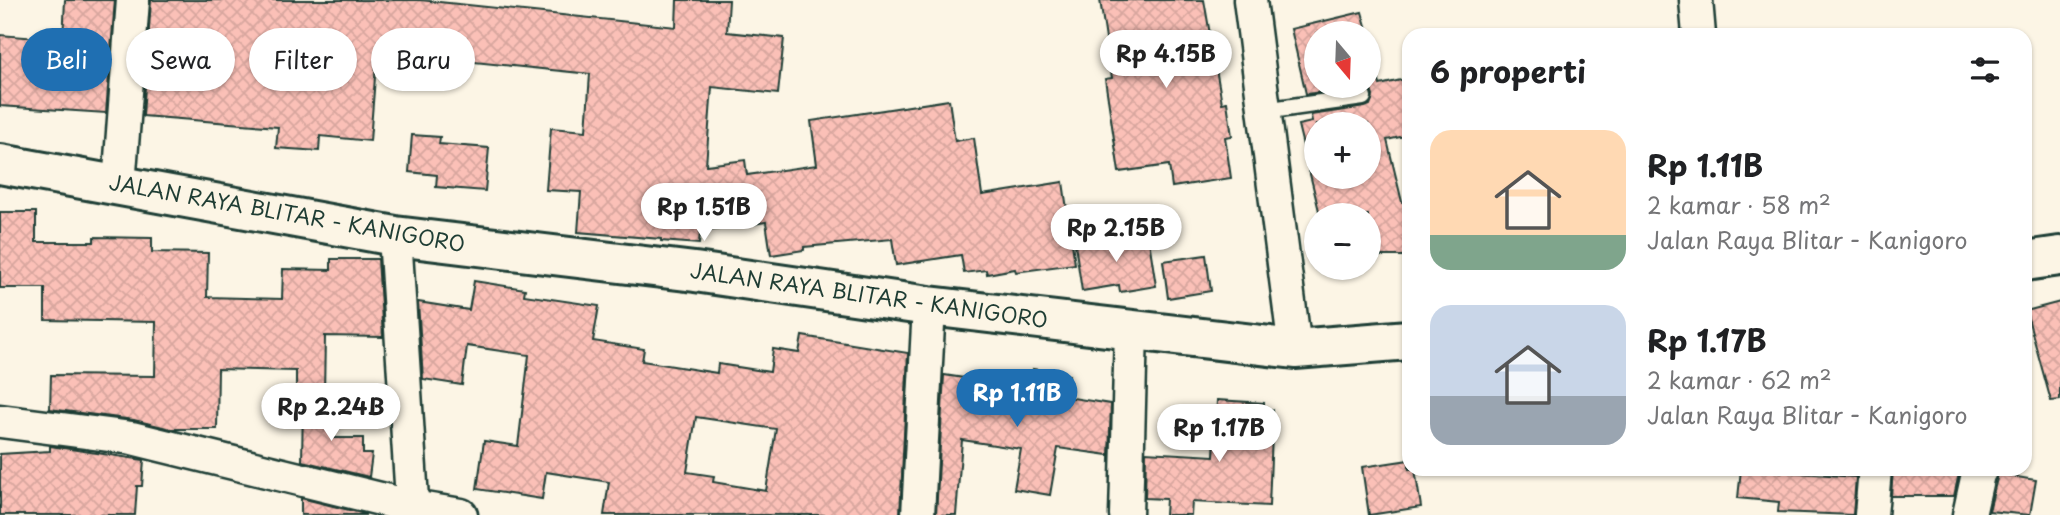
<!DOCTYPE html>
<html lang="id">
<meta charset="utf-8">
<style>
body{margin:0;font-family:"Playpen Sans",sans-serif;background:#f6f6f6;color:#202124;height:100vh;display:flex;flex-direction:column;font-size:26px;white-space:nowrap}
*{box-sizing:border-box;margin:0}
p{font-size:23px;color:#757577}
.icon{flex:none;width:38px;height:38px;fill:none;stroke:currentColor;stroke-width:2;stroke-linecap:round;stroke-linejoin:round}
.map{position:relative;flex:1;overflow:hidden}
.details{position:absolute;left:1402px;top:28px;width:630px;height:448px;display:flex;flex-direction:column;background:#fff;border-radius:21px;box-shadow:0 2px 5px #0004}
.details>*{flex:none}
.guide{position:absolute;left:21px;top:28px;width:665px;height:63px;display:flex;gap:14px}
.needle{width:46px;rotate:161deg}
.tools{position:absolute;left:1304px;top:21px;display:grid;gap:14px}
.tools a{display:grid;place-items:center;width:77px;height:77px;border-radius:50%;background:#fff;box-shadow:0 2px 5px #0004;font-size:35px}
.price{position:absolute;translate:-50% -60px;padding:0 16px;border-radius:24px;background:#fff;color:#222;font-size:23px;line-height:46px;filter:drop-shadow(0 2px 4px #0008)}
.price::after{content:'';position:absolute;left:50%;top:42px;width:21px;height:16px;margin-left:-10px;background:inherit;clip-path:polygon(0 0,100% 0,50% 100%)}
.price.current{background:#1f6fb2;color:#fff}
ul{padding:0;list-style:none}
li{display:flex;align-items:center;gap:21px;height:175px;padding:0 28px}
li span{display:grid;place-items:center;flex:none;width:196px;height:140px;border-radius:21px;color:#555}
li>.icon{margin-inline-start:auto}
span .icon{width:84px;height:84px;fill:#fffc;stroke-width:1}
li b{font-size:30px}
h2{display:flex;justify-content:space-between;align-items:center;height:84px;padding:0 28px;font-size:30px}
.pill{padding:0 24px;border-radius:32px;background:#fff;box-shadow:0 2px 5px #0004;font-size:24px;line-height:63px}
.pill.current{background:#1f6fb2;color:#fff}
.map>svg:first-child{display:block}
</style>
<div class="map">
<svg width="2060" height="515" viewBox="0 0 2060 515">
<defs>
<pattern id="building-cross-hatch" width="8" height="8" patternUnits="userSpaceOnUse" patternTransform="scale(1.75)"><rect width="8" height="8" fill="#fbc0b7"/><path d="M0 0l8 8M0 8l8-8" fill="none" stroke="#d7a69e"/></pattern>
</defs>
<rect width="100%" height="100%" fill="#fcf5e5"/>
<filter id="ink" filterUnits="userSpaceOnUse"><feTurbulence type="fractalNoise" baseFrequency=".0143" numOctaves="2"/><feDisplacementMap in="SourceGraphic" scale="14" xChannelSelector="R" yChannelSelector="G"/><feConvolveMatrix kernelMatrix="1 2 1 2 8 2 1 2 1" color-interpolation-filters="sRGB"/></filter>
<g filter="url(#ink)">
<path fill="url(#building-cross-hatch)" stroke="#1f3d34" stroke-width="2" fill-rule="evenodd" d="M65,0H115L106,113L0,106V35L63,40Z
M151,0H420L676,27L677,0H729L727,32L784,38L778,94L712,87L706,165L745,160L747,175L817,165L811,121L949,100L955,141L974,138L982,195L1063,182L1075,264L1016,272L1015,269L987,274L986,270L964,273L961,255L896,265L892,239L804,247V250L771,255L766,222L700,232L699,244L661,241V239L578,232L581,192L546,190L551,128L586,131L590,74L377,52L370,141L320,136L319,151L276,148L278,127L143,116Z
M1100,0H1204L1222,103L1227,102L1232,136L1225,137L1231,178L1172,187L1169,165L1119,172L1105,79L1112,78Z
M1362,12L1368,33H1316V86H1368V37L1380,85L1409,78V135L1387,140L1402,202H1409V256H1368V215H1320L1298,125L1312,122L1311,115L1365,107L1370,105L1373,96L1371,90L1362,87L1306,94L1291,29ZM1316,124H1368V177H1316Z
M412,135L440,137L439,144L489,148L485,191L436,187L437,175L409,172Z
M0,212H36V242H94V237L152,238V252L208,253L207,297L282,299L283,269L331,270V259H378L383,337L325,336L324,394H296V371L218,369L217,429H171L134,420L50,409L51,375L155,376L156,322L45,320V288H0Z
M1148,234L1156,286L1120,292L1119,285L1082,291L1075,244Z
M1206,255L1211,291L1168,298L1163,261Z
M474,281L525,289L524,295L599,306L593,341L644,349L642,361L717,373L718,364L770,372L773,349L799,353L802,336L908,353L900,515H604L609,482L546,472L542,499L477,489L484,441L518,446L529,355L467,346L462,385L423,379L418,302L469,310ZM696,417L776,429L766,491L713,482L714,476L687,472Z
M2060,302V400L2051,401L2026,311Z
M1033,369L1069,375L1066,397L1111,404L1109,455L1058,448L1050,495L1014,489L1021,449L962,440L956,515H936L944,375L1030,388Z
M1217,400L1264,403V410H1273L1269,506L1192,502L1191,515H1165L1166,499L1145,498L1146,452L1214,456Z
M303,403L334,404L333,438H363V454H372L369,477L302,461Z
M50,446L144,460L142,486H137L135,515H0V454L50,451Z
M1409,460V469H1415L1421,507L1369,515L1362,467Z
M1741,469H1775V471L1856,477L1853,515L1778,512L1779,502L1738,498Z
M1893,469H1960L1954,496H1891Z
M1998,474L2036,480L2030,515L1989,511Z
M301,498L365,514V515H301Z"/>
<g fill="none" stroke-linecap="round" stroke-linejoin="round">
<defs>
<path id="lane" d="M1264,111L1363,97"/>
<path id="street" d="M1250,0L1295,349
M1696,0L1699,35
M119,185L133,0
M395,236L413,515
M0,421L132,438L413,507L461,515
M918,515L929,306
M1126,515L1131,330
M1871,515L1875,469
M1969,515L1978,474L1981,469"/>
<path id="secondary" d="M0,164L395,236L695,272L929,306L1295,349L1409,340
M2025,261L2060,256"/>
</defs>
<use href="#lane" stroke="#1f3d34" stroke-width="21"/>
<use href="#street" stroke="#1f3d34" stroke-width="37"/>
<use href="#secondary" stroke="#1f3d34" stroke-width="44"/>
<use href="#lane" stroke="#fcf5e5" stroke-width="16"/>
<use href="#street" stroke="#fcf5e5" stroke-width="32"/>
<use href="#secondary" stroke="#fcf5e5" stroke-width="38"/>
</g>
</g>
<g text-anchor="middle" stroke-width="5" stroke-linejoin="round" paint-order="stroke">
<g font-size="21" fill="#1f3d34" stroke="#fcf5e5">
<text transform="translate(287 214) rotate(10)" y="7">JALAN RAYA BLITAR - KANIGORO</text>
<text transform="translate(869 296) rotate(8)" y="7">JALAN RAYA BLITAR - KANIGORO</text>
</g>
</g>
</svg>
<div class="tools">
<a><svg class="needle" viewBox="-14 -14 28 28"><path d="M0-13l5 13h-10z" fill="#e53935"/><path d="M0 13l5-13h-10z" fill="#757577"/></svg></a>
<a>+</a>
<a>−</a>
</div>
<b class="price" style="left:1166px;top:90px">Rp 4.15B</b>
<b class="price" style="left:704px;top:243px">Rp 1.51B</b>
<b class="price" style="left:1116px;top:264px">Rp 2.15B</b>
<b class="price current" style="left:1017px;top:429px">Rp 1.11B</b>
<b class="price" style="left:331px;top:443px">Rp 2.24B</b>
<b class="price" style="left:1219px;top:464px">Rp 1.17B</b>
<div class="guide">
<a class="pill current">Beli</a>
<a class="pill">Sewa</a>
<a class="pill">Filter</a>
<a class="pill">Baru</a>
</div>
<section class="details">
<h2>6 properti<svg class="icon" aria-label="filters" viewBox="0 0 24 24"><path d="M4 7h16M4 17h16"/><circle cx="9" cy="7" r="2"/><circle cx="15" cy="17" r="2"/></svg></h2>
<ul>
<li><span style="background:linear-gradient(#ffd9b3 75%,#7fa58c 0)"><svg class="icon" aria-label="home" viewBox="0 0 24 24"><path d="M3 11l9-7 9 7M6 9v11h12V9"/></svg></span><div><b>Rp 1.11B</b><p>2 kamar · 58 m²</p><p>Jalan Raya Blitar - Kanigoro</p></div></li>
<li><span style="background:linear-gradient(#c9d6e8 65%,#9aa5b1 0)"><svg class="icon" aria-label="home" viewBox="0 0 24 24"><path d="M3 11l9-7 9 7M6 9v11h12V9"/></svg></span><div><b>Rp 1.17B</b><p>2 kamar · 62 m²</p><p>Jalan Raya Blitar - Kanigoro</p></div></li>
</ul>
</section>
</div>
